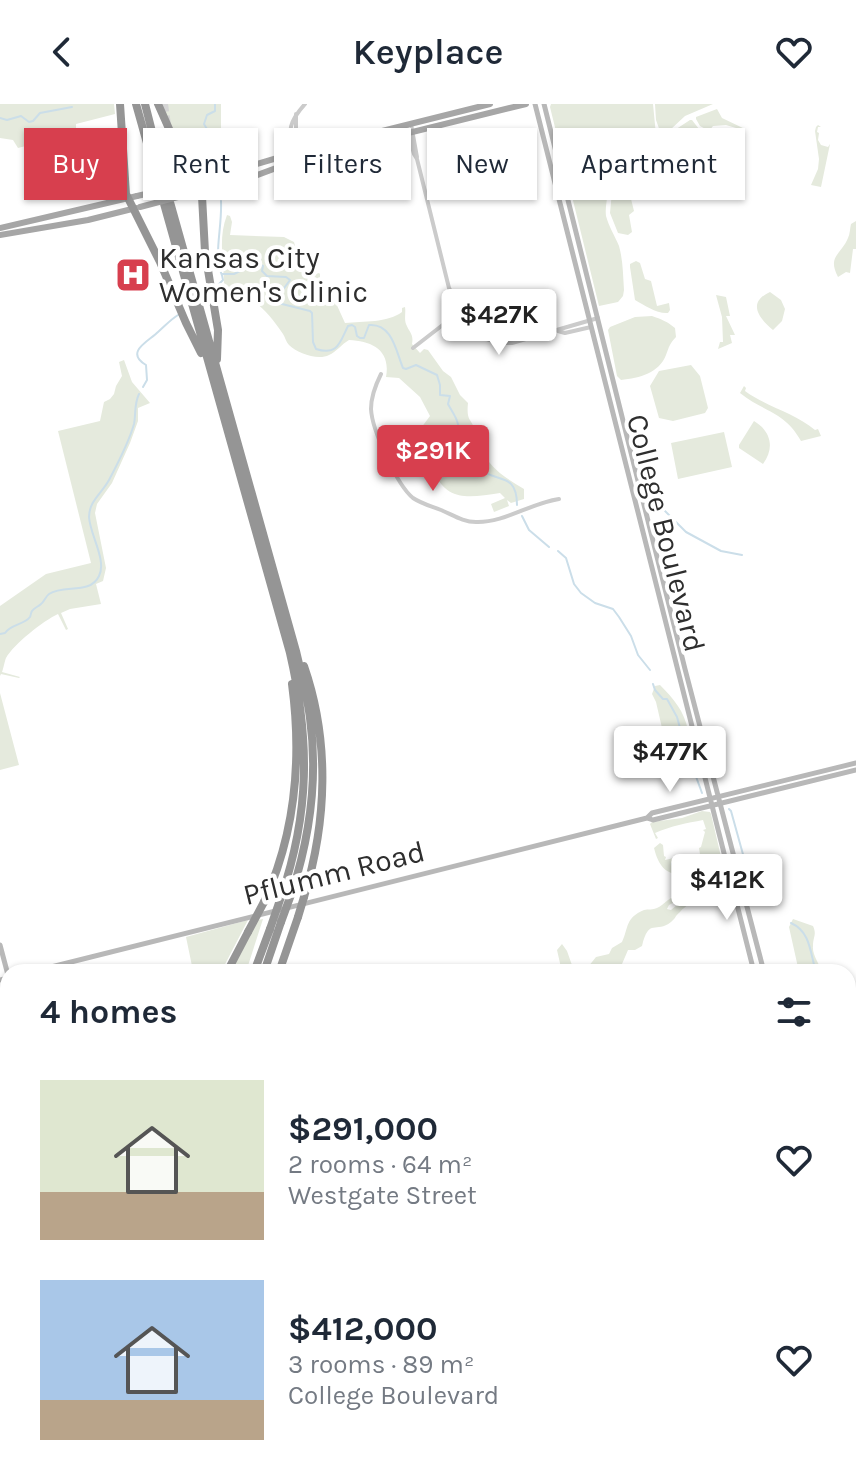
<!DOCTYPE html>
<meta charset="utf-8">
<style>
body{margin:0;font-family:Karla,sans-serif;background:#f2f2f3;color:#1f2937;height:100vh;display:flex;flex-direction:column;font-size:30px;white-space:nowrap}
*{box-sizing:border-box;margin:0}
p{font-size:26px;color:#747a83}
.icon{flex:none;width:44px;height:44px;fill:none;stroke:currentColor;stroke-width:2;stroke-linecap:round;stroke-linejoin:round}
.map{position:relative;flex:1;overflow:hidden}
.panel{position:absolute;left:0px;top:860px;width:856px;height:512px;display:flex;flex-direction:column;background:#fff;border-radius:24px 24px 0 0;box-shadow:0 2px 6px #0004}
.panel>*{flex:none}
.top-card{position:absolute;left:24px;top:24px;width:808px;height:72px;display:flex;gap:16px}
.price{position:absolute;translate:-50% -68px;padding:0 18px;border-radius:8px;background:#fff;color:#222;font-size:26px;line-height:52px;filter:drop-shadow(0 2px 4px #0008)}
.price::after{content:'';position:absolute;left:50%;top:48px;width:24px;height:18px;margin-left:-12px;background:inherit;clip-path:polygon(0 0,100% 0,50% 100%)}
.price.active{background:#d73f4e;color:#fff}
ul{padding:0;list-style:none}
li{display:flex;align-items:center;gap:24px;height:200px;padding:0 40px}
li span{display:grid;place-items:center;flex:none;width:224px;height:160px;border-radius:0px;color:#555}
li>.icon{margin-inline-start:auto}
span .icon{width:96px;height:96px;fill:#fffc;stroke-width:1}
li b{font-size:34px}
h2{display:flex;justify-content:space-between;align-items:center;height:96px;padding:0 40px;font-size:34px}
.chip{padding:0 28px;border-radius:0px;background:#fff;box-shadow:0 2px 6px #0004;font-size:28px;line-height:72px}
.chip.active{background:#d73f4e;color:#fff}
header{display:flex;justify-content:space-between;align-items:center;height:104px;padding:0 40px;background:#fff;font-size:36px;font-weight:600}
.map>svg:first-child{display:block}
</style>
<header><svg class="icon" aria-label="back" viewBox="0 0 24 24"><path d="M15 5l-7 7 7 7"/></svg>Keyplace<svg class="icon" aria-label="heart" viewBox="0 0 24 24"><path d="M12 20l-8-8c-3-5 5-10 8-4 3-6 11-1 8 4z"/></svg></header>
<div class="map">
<svg width="856" height="1372" viewBox="0 0 856 1372">
<rect width="100%" height="100%" fill="#fff"/>
<path fill="#e5eadd" d="M0,0H114L115,10L76,20V29L18,44L13,36L0,34Z
M162,0H221V24L230,63L203,70L194,67L174,29Z
M551,0H653L656,31C620,42 613,49 608,87C607,96 605,104 606,112C609,123 615,132 619,142C623,156 623,171 624,186L623,192L618,198L599,202L550,3Z
M655,0H713L685,12L670,26L661,30L656,16Z
M717,5L722,14L745,25V27L740,33L738,27L735,26L736,24L726,21L713,22L709,27L700,22L696,15V13Z
M690,16H692L699,25C694,52 667,71 661,35Z
M818,21L821,23H818L817,28L819,29L818,36L821,41L828,43L830,40L821,83L811,81L818,65L819,55L815,27L816,23Z
M616,74L636,75L640,84L629,87L634,107L629,111L632,128L628,131L618,129L610,109L613,77Z
M227,111L230,112L232,118L230,131L284,133L294,138L304,174L319,169L320,170V178L314,180V186L318,189H321L326,196L335,197L345,219C364,217 387,219 402,208V204L405,203C406,209 404,214 406,220C409,228 414,230 412,240L420,249L424,245L428,246L443,267L451,273L460,291L468,299C466,319 472,313 475,328C482,357 498,370 524,385V395L511,399L507,396L509,402L494,408L491,400L505,394L500,389C471,393 448,399 434,368C431,359 430,351 424,345L421,324L430,312L420,293L399,274L386,273C391,246 372,237 349,236C342,240 336,248 329,251C318,257 297,249 289,241C286,238 285,233 283,230C268,208 252,189 224,188C225,162 217,136 227,111Z
M856,117V145H853L850,169L846,168L838,173C827,152 841,151 848,134C850,130 850,124 851,120Z
M636,157L640,159L645,175L651,177L657,202L669,199L670,206L668,209C657,210 644,201 635,196L630,163V160Z
M770,188L781,196L785,205L782,217L773,226C760,215 746,199 770,188Z
M716,191L726,193L730,212H726L735,231H730L732,239L718,245L720,238H723L722,213Z
M652,212C661,215 668,218 675,224L676,233C670,239 669,243 666,251C659,269 640,274 621,276L617,272L608,226L610,223L635,213Z
M124,256L132,278L150,299L138,304V317L130,339L112,379L97,400L95,409L106,464L103,477L96,480L101,500L70,505L61,509L68,525L66,526L58,510C43,517 14,540 6,554C5,556 3,566 2,568L20,573L19,574L1,570L0,572V502L46,470L91,459L58,327L100,317L104,298L110,295L114,290L116,282L122,272L119,258Z
M691,261L700,272L708,304L705,309L673,317L659,314L650,282L659,267Z
M744,282L746,284L745,287C767,303 795,309 815,326L818,325L821,332L801,337C784,307 765,309 740,289Z
M754,317C771,327 775,344 763,360L739,344V341Z
M724,328L732,363L678,375L671,339Z
M660,581C674,595 684,607 688,626L677,629L672,624L666,627L662,624L656,598L652,590L655,582Z
M0,589L19,661L0,666Z
M702,707L710,708L711,710L722,757L718,762L706,765L702,763L699,744L701,743L705,728L703,726L706,725L703,716C687,719 671,722 655,729L658,734L656,735L650,720L652,718L682,714Z
M660,739L663,741L664,752L666,753L665,756L690,750L694,751L696,763L695,768C671,774 660,768 654,744Z
M680,791H683L682,794L669,801L667,805L671,806L677,801L688,797L690,799C687,802 683,804 680,808C674,813 677,813 671,818C656,830 649,813 642,842L635,846H628L622,860L616,867L562,868L557,846L562,840L567,847L573,864L588,863L596,853L609,850L612,844L622,838C629,823 625,814 644,806C648,805 653,806 657,804C666,800 666,794 680,791Z
M263,815L246,868H231L258,816Z
M793,815L813,822C817,831 813,832 813,842C812,851 819,859 822,868H799L789,823Z
M248,816L221,868H188L192,862L186,833Z"/>
<g fill="none" stroke-linecap="round" stroke-linejoin="round">
<path stroke="#cbdee9" stroke-width="2" d="M0,14L7,16L21,12L29,18L33,17L40,9L72,3
M210,53L208,27L204,20L207,11L215,7V0
M222,170H234L256,159L263,162L262,167L267,172L286,173L290,176L279,191L278,199L310,207L312,209L313,238L316,245C338,252 340,238 348,222L352,221L355,223L357,232L360,234H364L369,221C392,219 396,247 403,264L406,265L416,261L437,271L440,281V291L450,292L448,300C451,306 455,311 457,317C465,338 458,344 476,362C495,381 517,366 517,401
M218,181L223,176C222,168 218,164 218,157C217,137 222,118 221,97
M143,283L147,276L146,261C124,248 149,237 158,228C165,222 170,216 178,211
M655,397L686,428L721,447L742,451
M522,412L529,426L549,443
M558,447L566,454L574,480L581,489L595,499L613,505L619,513L631,532L638,551L650,566
M0,530L5,529C11,520 24,521 30,513C31,511 31,508 32,507C35,503 38,503 41,500C44,498 46,492 49,490C64,480 90,491 99,472C107,456 90,431 89,413C89,397 102,389 109,376C118,359 129,338 134,320C136,310 134,300 139,290
M653,580L655,586L663,595H667L677,613L685,642
M687,648L702,689
M729,705L731,707L744,754
M672,760L692,757
M746,761L755,791
M683,791L684,785L694,775
M791,819C811,828 810,849 816,868
M848,928L856,936
M834,1366L836,1364"/>
<path stroke="#d5d5d5" stroke-width="8" stroke-dasharray="8 4" stroke-linecap="butt" d="M164,0L170,42"/>
<path stroke="#cbcbcb" stroke-width="4" d="M296,10V33L299,47
M411,20L417,53
M406,21L414,50L417,55L449,184L457,199L478,227L487,235L499,239H512L598,214
M293,48C288,25 289,18 305,0
M558,227L565,229L591,223
M413,244L462,206
M381,270C375,282 371,292 371,305C372,326 397,381 413,394C422,400 431,402 441,406C453,411 463,418 476,418C504,419 531,399 559,395
M848,975L856,972
M0,1086L8,1118
M0,1316L8,1314
M404,1364L406,1372
M508,1364L510,1372"/>
<path stroke="#b8b8b8" stroke-width="5" d="M535,0L754,868
M544,0L685,565L764,868
M647,714L652,709L856,659
M0,841L8,871
M31,868L647,714L653,716L856,666
M0,876L8,874
M848,1152L856,1150
M848,1158L856,1156
M848,1197L856,1228
M848,1234L856,1266
M0,1260L8,1258
M848,1311L856,1313
M0,1343L8,1372
M236,1364L238,1372"/>
<path stroke="#a6a6a6" stroke-width="6" d="M189,80L294,49L490,0
M193,89L241,77L295,57L526,0
M0,124L137,92
M0,131L88,116L136,104"/>
<path stroke="#959595" stroke-width="8" d="M120,0L126,90L160,158L186,219L201,249
M136,0L290,549C310,636 310,708 281,793
M145,0L170,98L296,547C301,569 307,591 310,614C318,673 310,732 292,788
M158,0L170,27L198,77L202,92L205,148L218,226L217,255
M170,42L173,72L171,90
M304,562C330,637 327,717 304,793
M264,798C296,728 302,655 292,580
M227,868L248,828
M254,868L270,825
M264,868L281,818
M279,868L298,813
M0,960L8,962
M0,970L8,972
M0,979L8,981
M0,988L8,992
M848,1274L856,1277
M848,1286L856,1289
M78,1364L79,1372
M97,1364V1372
M113,1364L114,1372
M123,1364V1372
M130,1364L132,1372
M142,1364L144,1372"/>
<defs>
<path id="rail" d="M0,1251L8,1249
M848,1299L856,1302
M848,1351L853,1372
M315,1364L322,1372"/>
</defs>
<use href="#rail" stroke="#838383" stroke-width="5"/>
<use href="#rail" stroke="#fff" stroke-width="2" stroke-dasharray="6" stroke-linecap="butt"/>
<path stroke="#a6a6a6" stroke-width="6" d="M137,92L189,80
M140,103L193,89"/>
<path stroke="#959595" stroke-width="8" d="M298,813L304,793
M281,818L292,788
M270,825L281,793
M248,828L264,798"/>
</g>
<defs>
<symbol id="hospital-square" viewBox="-11 -11 22 22"><rect x="-9" y="-9" width="18" height="18" rx="4" fill="#d73f4e" stroke="#fff"/><path d="M-5-5h3v3.5h4V-5h3V5h-3V1.5h-4V5h-3Z" fill="#fff"/></symbol>
</defs>
<g fill-rule="evenodd">
<use href="#hospital-square" x="113" y="151" width="40" height="40"/>
</g>
<g text-anchor="middle" stroke-width="8" stroke-linejoin="round" paint-order="stroke">
<g font-size="30" fill="#2e2e2e" stroke="#fff" text-anchor="start">
<text x="159" y="164">Kansas City<tspan x="159" dy="34">Women's Clinic</tspan></text>
</g>
<g font-size="30" fill="#2e2e2e" stroke="#fff">
<text transform="translate(666 429) rotate(76)" y="10">College Boulevard</text>
<text transform="translate(334 769) rotate(-14)" y="10">Pflumm Road</text>
</g>
</g>
</svg>
<b class="price" style="left:499px;top:253px">$427K</b>
<b class="price active" style="left:433px;top:389px">$291K</b>
<b class="price" style="left:670px;top:690px">$477K</b>
<b class="price" style="left:727px;top:818px">$412K</b>
<div class="top-card">
<a class="chip active">Buy</a>
<a class="chip">Rent</a>
<a class="chip">Filters</a>
<a class="chip">New</a>
<a class="chip">Apartment</a>
</div>
<section class="panel">
<h2>4 homes<svg class="icon" aria-label="filters" viewBox="0 0 24 24"><path d="M4 7h16M4 17h16"/><circle cx="9" cy="7" r="2"/><circle cx="15" cy="17" r="2"/></svg></h2>
<ul>
<li><span style="background:linear-gradient(#dfe7d0 70%,#b9a48a 0)"><svg class="icon" aria-label="home" viewBox="0 0 24 24"><path d="M3 11l9-7 9 7M6 9v11h12V9"/></svg></span><div><b>$291,000</b><p>2 rooms · 64 m²</p><p>Westgate Street</p></div><svg class="icon" aria-label="heart" viewBox="0 0 24 24"><path d="M12 20l-8-8c-3-5 5-10 8-4 3-6 11-1 8 4z"/></svg></li>
<li><span style="background:linear-gradient(#a9c7e8 75%,#b9a48a 0)"><svg class="icon" aria-label="home" viewBox="0 0 24 24"><path d="M3 11l9-7 9 7M6 9v11h12V9"/></svg></span><div><b>$412,000</b><p>3 rooms · 89 m²</p><p>College Boulevard</p></div><svg class="icon" aria-label="heart" viewBox="0 0 24 24"><path d="M12 20l-8-8c-3-5 5-10 8-4 3-6 11-1 8 4z"/></svg></li>
</ul>
</section>
</div>
